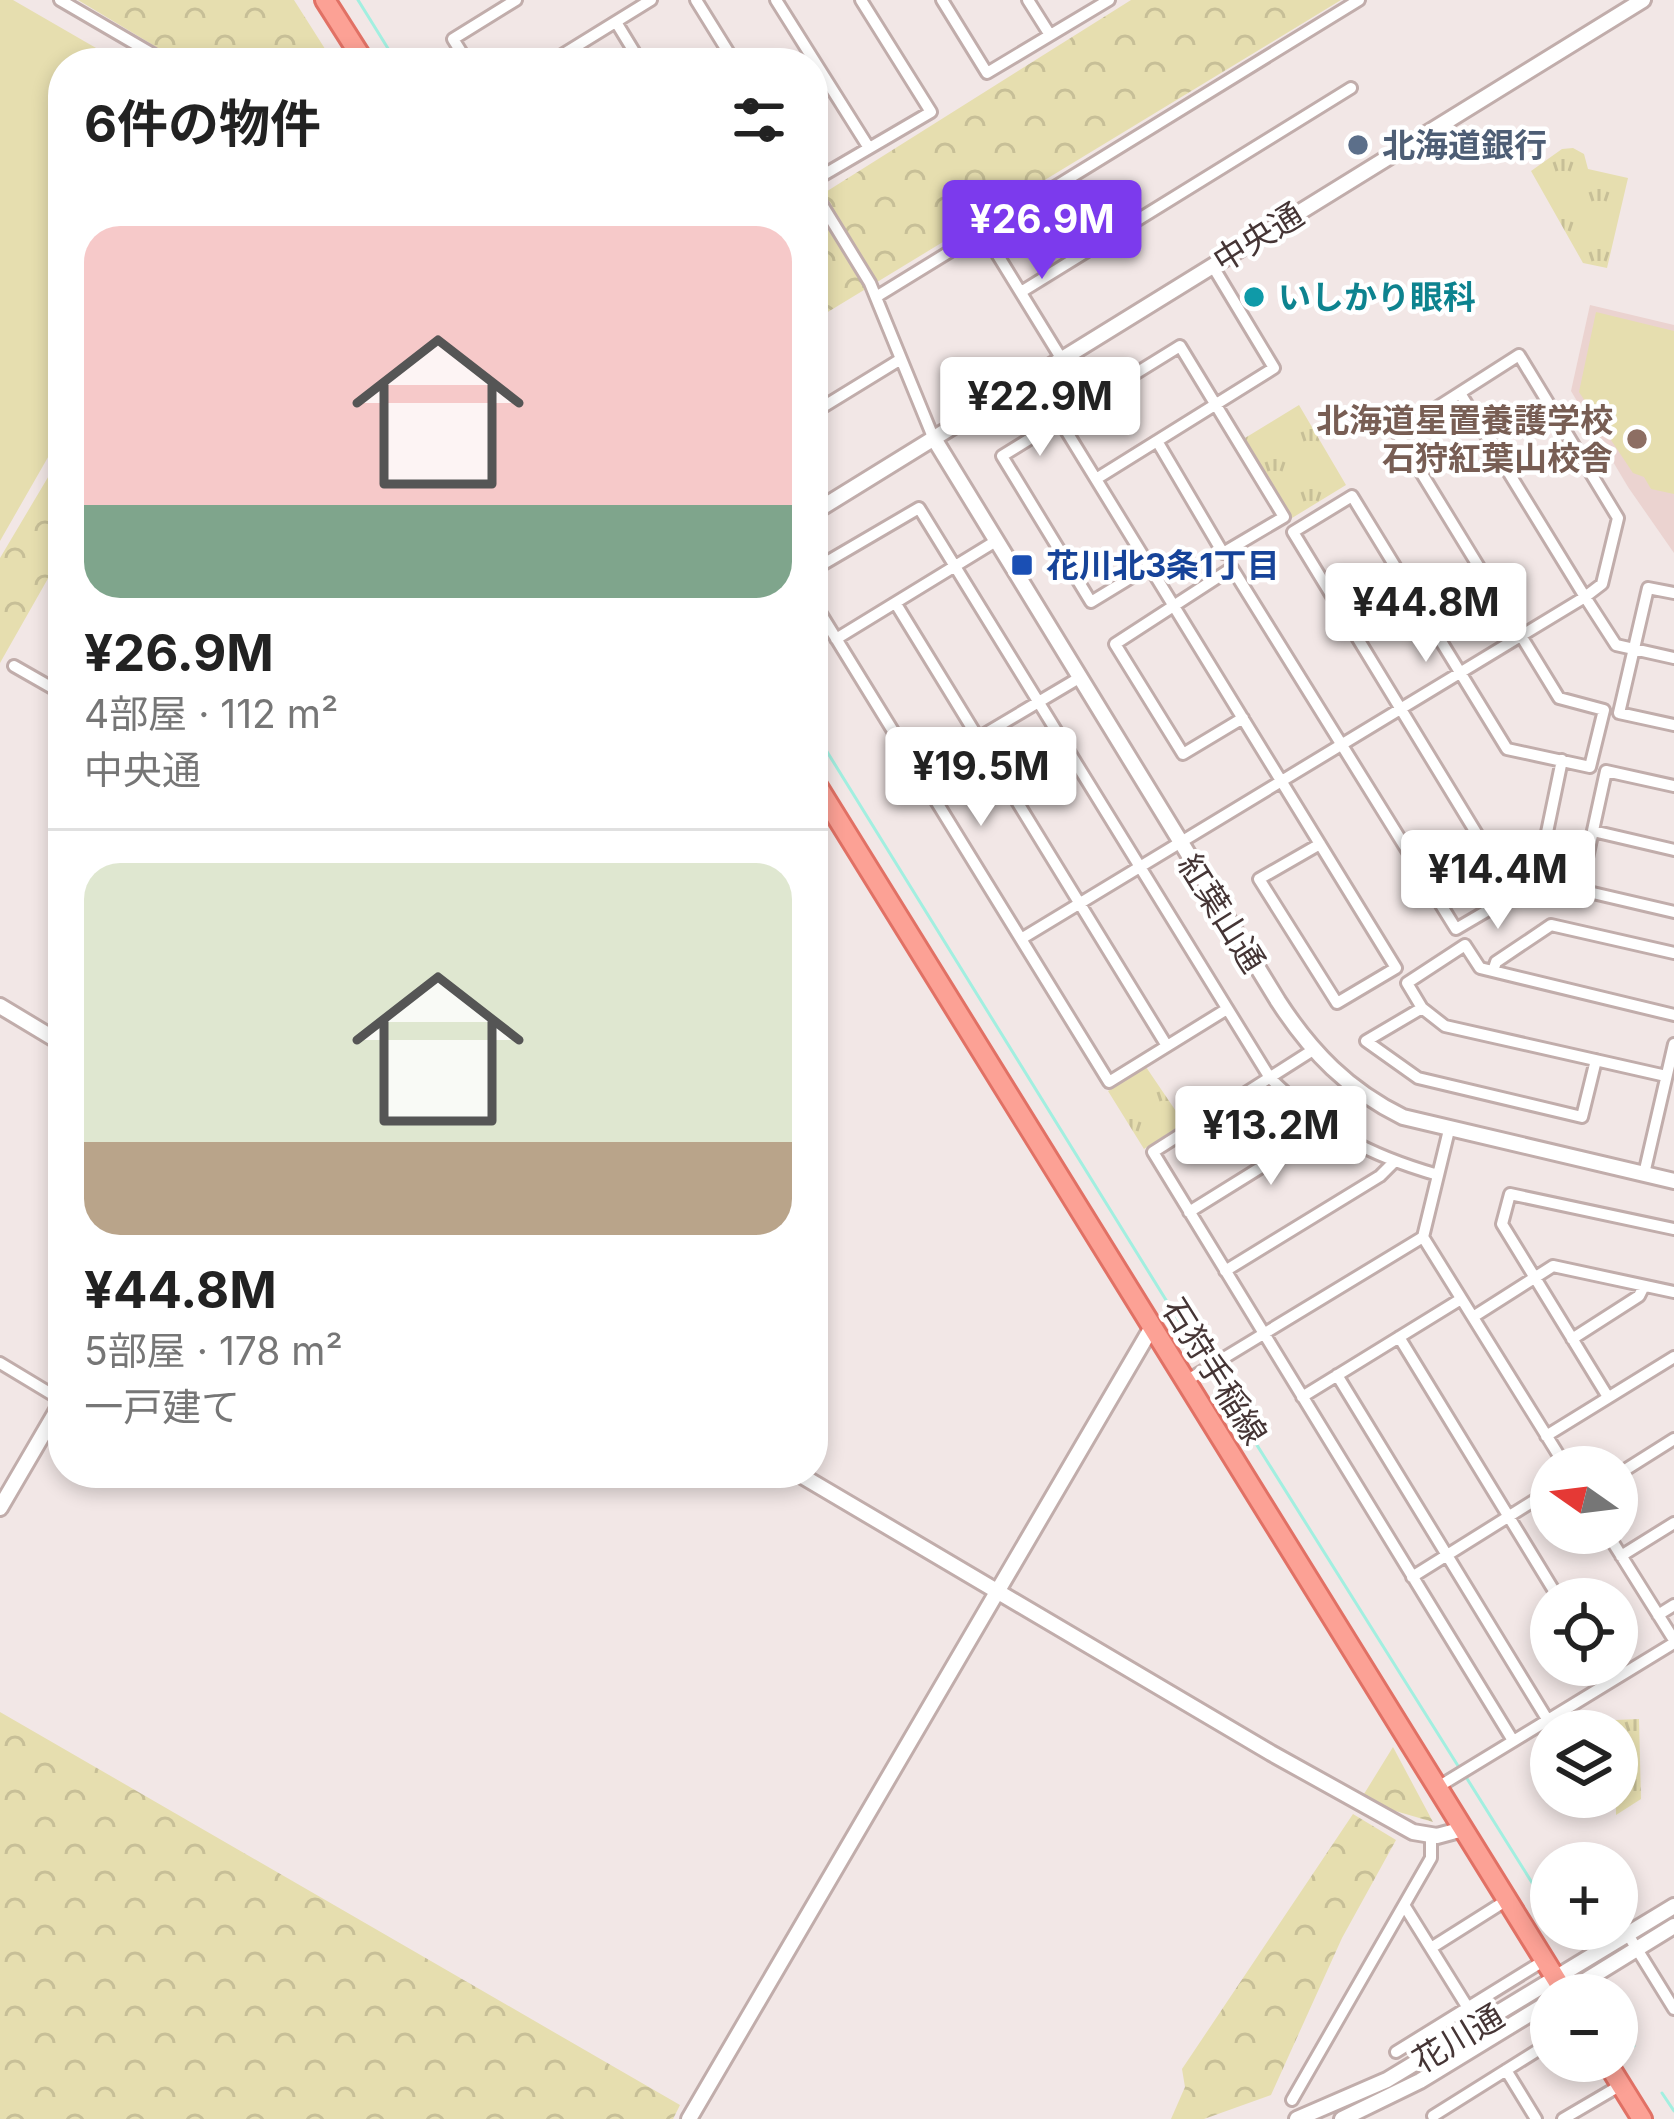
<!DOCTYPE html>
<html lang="ja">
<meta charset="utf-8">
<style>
body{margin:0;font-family:Inter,"Noto Sans JP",sans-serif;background:#f6f6f6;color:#222;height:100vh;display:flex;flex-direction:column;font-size:45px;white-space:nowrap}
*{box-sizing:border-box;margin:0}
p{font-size:39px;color:#767676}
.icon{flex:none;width:66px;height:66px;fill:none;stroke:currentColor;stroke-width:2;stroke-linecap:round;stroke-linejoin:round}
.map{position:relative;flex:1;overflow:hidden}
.details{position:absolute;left:48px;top:48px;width:780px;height:1440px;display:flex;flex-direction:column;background:#fff;border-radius:48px;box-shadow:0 6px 18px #0003}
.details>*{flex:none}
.needle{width:78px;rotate:284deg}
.fabs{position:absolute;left:1530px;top:1446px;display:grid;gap:24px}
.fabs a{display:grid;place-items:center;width:108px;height:108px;border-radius:50%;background:#fff;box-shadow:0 6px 18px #0003;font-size:60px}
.price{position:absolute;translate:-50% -102px;padding:0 27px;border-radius:12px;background:#fff;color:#222;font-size:39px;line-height:78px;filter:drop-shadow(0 3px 6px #0008)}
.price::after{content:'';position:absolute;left:50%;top:72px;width:36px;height:27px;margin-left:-18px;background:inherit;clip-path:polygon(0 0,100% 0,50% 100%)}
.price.on{background:#7c3aed;color:#fff}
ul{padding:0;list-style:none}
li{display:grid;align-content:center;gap:24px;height:636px;padding:0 36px}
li+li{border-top:3px solid #e0e0e0}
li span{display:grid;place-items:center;height:372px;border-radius:36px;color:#555}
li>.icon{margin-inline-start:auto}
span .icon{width:216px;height:216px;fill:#fffc;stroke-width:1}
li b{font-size:51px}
h2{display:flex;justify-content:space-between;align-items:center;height:144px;padding:0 36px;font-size:51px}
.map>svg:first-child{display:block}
</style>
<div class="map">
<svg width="1674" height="2119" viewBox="0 0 1674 2119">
<defs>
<pattern id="forest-crowns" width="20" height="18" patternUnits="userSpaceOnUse" patternTransform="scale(3)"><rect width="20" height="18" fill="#e6deaf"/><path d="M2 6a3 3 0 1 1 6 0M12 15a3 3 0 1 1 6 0" fill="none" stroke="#c7bf97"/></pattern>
<pattern id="park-tufts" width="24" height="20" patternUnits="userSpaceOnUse" patternTransform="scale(3)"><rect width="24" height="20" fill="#e6deaf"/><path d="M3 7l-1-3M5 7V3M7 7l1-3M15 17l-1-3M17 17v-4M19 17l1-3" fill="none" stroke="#c7bf97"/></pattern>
</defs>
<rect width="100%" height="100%" fill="#f2e7e6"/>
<path fill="#ebd3d0" d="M1590,305L1674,325V553L1628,487L1571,391Z"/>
<path fill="#e6deaf" d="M0,0H13L122,63H63V431L0,541Z
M1596,312L1674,331V494L1651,489L1644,477L1633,473L1579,392Z"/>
<path fill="url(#forest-crowns)" d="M78,0H294L334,63H183Z
M1131,0H1341L813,321V200Z
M63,452V552L0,663V558Z
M0,1712L680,2105L673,2119H0Z
M1393,1747L1433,1822L1392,1810L1364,1794Z
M1353,1814L1396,1840L1342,1938L1271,2095L1204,2119H1171L1185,2087L1182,2069Z"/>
<path fill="url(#park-tufts)" d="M1573,148L1584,154L1588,169L1628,178L1607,268L1583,263L1531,171L1562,149Z
M1299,405L1346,485L1292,518L1245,438Z
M1146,1067L1184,1123L1144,1149L1108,1091Z
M1639,1719L1641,1799L1616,1815L1615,1720Z"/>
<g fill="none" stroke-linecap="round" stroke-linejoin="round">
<path stroke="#a2efe0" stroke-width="3" d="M358,0L397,63
M813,729L1200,1355
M1218,1383L1460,1769
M1466,1777L1551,1913
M1561,1929L1565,1935
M1617,2019L1634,2046
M1662,2093L1674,2111"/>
<defs>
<path id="minor" d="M60,0L168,63
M696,0L735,63
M776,0L869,148
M942,0L987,73L1109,0
M1028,0L1050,35
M616,22L641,63
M468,63L453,39L516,0
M549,63L651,0
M813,181L931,112L861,0
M813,190L870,283L933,437
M983,231L1061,358
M1021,292L1351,88
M876,297L1359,0
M813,413L901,359
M1059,419L1396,968L1337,1003L1259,879L1320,844
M1096,479L1274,368L1212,265
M1150,566L1091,602L1002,456L1180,346L1284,517L1223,553L1157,441
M813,570L919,508L1270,1078C1325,1131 1365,1154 1438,1175
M1674,593L1648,588L1619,713L1674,725
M813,601L1109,1082L1227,1009
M896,604L1167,1046
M836,639L996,541
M14,666L63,694
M1243,718L1183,754L1115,644L1232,568L1456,929L1514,895L1293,532L1352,496L1507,749L1590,767L1604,710L1559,698L1397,433L1519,355L1618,518L1602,584L1585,597L1460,393
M919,773L1079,678
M1674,786L1606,771L1580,890L1674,912
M1593,831L1674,850
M1500,871L1545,842L1562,760
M1021,939L1585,597L1616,645L1674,658
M1493,971L1496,962L1551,925L1674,953
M1422,1008L1366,1041L1418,1078L1582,1117L1596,1060
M1313,1050L1153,1152L1512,1739
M1666,1076L1445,1026L1422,1008L1407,983L1465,945L1480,968L1674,1015
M1644,1174L1674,1044
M1189,1212L1313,1135L1323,1126
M1423,1237L1566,1467
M1225,1271L1380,1176L1394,1162
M1473,1317L1553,1266L1674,1292
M1399,1337L1559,1599
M1572,1339L1639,1296L1644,1286
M0,1363L63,1401
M1337,1375L1547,1719
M1186,1381L1423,1237L1449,1130
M1302,1397L1461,1299
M1608,1397L1502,1224L1510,1194L1674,1229
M1546,1436L1674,1357
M1617,1475L1674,1439
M1607,1533L1674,1640
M1621,1556L1674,1523
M1412,1577L1551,1490
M1658,1615L1674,1605
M1599,1665L1609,1681
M1438,1787L1674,1643
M1404,1905L1468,2008
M1627,1933L1674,2009
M1431,1948L1507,1900
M1396,2052L1545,1960
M1506,2070L1536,2119
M1292,2100L1431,1858V1836
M1433,2116L1551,2042
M1563,2119L1621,2085"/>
<path id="tertiary" d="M933,437L1278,1001C1311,1052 1348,1090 1403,1117L1674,1181
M813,513L1643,0
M0,1006L63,1044
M797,1473L1271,1753L1413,1832L1437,1836L1463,1829
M0,1508L63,1400
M1562,1995L1674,1926
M689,2119L1152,1327
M1297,2119L1387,2080L1674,1906
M1342,2119L1420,2081L1551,2001"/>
<path id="primary" d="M325,0L365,63
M813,779L1566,1995
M1606,2061L1642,2119"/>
</defs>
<use href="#minor" stroke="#c1adab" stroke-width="16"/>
<use href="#tertiary" stroke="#c1adab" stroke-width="20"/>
<use href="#primary" stroke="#e17165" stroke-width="24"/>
<use href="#minor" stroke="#fff" stroke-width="10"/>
<use href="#tertiary" stroke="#fff" stroke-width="14"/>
<use href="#primary" stroke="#fca195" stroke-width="18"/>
</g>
<circle fill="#5c6f8a" stroke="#fff" stroke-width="4.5" cx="1358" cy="145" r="12"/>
<circle fill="#0f9aa8" stroke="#fff" stroke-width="4.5" cx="1254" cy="297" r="12"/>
<circle fill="#8d6e63" stroke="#fff" stroke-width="4.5" cx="1637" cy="439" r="12"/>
<rect fill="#1a4fb4" stroke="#fff" stroke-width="4.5" x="1010" y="553" width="24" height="24" rx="6"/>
<g text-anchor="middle" stroke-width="9" stroke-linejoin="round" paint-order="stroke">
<g font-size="33" font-weight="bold" fill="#4e5e75" stroke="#fff" text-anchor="start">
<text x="1382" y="157">北海道銀行</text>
</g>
<g font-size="33" fill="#453535" stroke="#fff">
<text transform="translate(1258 237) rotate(-32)" y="12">中央通</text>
<text transform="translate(1222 913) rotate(58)" y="12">紅葉山通</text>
<text transform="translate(1215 1371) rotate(58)" y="12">石狩手稲線</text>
<text transform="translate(1458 2038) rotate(-31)" y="12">花川通</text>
</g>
<g font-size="33" font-weight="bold" fill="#0d838f" stroke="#fff" text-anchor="start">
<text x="1278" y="309">いしかり眼科</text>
</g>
<g font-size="33" font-weight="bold" fill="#785e54" stroke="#fff" text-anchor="end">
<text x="1613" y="432">北海道星置養護学校<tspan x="1613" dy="38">石狩紅葉山校舎</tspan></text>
</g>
<g font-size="33" font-weight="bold" fill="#164399" stroke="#fff" text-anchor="start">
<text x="1046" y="577">花川北3条1丁目</text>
</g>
</g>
</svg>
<div class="fabs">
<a><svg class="needle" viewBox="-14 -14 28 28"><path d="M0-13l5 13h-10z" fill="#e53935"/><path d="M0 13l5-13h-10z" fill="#767676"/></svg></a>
<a><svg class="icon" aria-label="locate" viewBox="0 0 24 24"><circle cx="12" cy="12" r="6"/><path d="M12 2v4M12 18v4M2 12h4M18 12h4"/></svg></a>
<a><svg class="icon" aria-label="layers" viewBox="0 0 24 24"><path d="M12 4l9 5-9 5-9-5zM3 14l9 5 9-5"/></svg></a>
<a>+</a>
<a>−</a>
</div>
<b class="price on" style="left:1042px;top:282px">¥26.9M</b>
<b class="price" style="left:1040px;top:459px">¥22.9M</b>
<b class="price" style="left:1426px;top:665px">¥44.8M</b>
<b class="price" style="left:981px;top:829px">¥19.5M</b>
<b class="price" style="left:1498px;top:932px">¥14.4M</b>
<b class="price" style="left:1271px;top:1188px">¥13.2M</b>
<section class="details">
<h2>6件の物件<svg class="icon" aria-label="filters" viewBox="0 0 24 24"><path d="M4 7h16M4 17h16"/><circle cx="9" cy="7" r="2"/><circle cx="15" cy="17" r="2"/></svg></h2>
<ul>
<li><span style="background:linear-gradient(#f6c9c9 75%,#7fa58c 0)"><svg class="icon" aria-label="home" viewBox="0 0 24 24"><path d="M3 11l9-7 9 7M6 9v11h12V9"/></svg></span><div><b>¥26.9M</b><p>4部屋 · 112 m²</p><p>中央通</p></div></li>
<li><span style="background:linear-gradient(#dfe7d0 75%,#b9a48a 0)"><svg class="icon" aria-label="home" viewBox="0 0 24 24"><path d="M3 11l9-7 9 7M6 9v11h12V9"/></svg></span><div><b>¥44.8M</b><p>5部屋 · 178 m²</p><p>一戸建て</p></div></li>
</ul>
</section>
</div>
